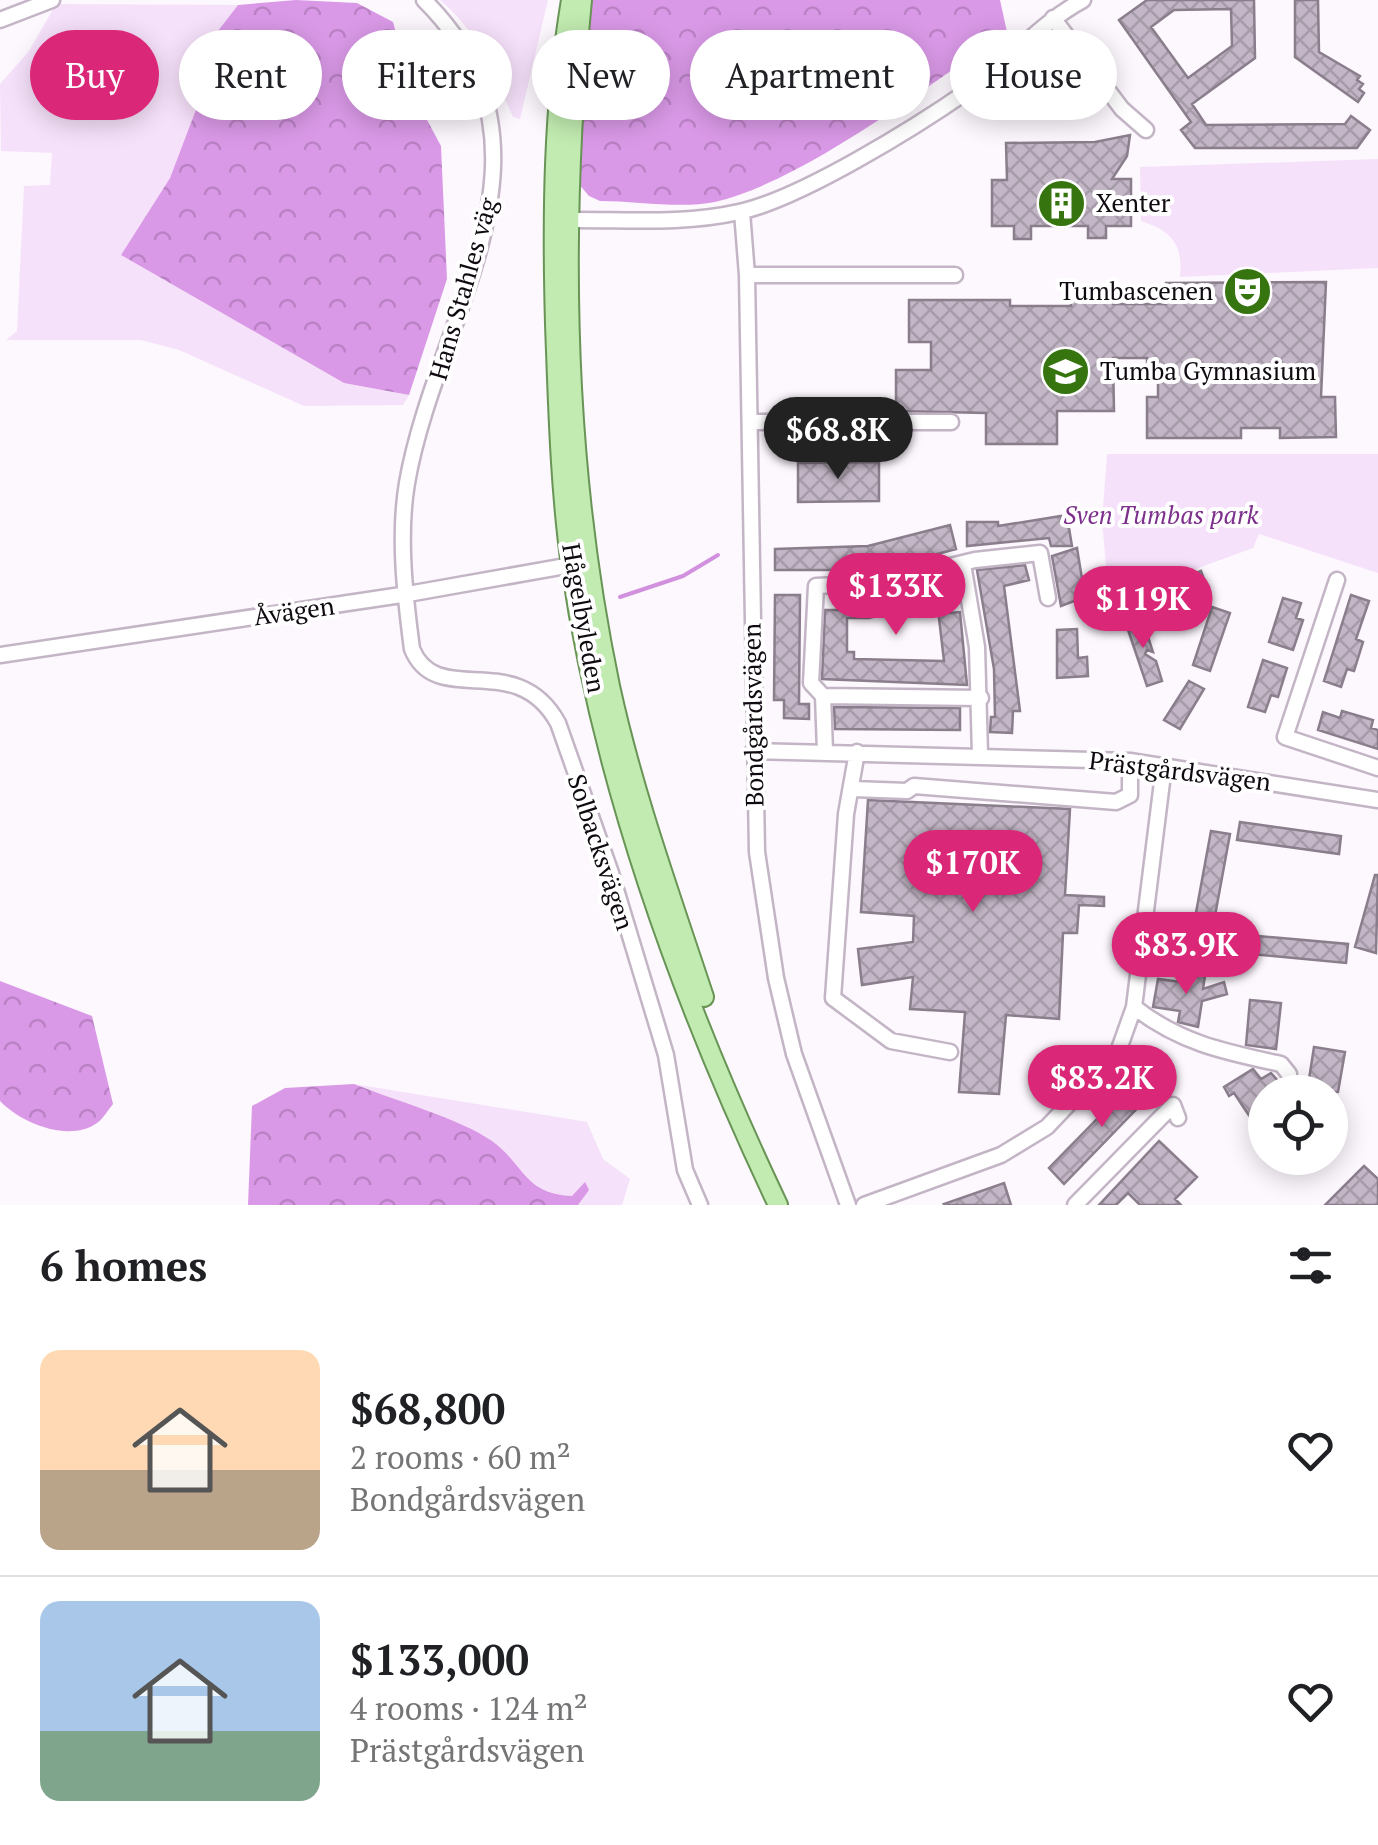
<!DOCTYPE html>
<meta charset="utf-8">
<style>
body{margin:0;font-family:"PT Serif",serif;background:#f6f6f6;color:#202124;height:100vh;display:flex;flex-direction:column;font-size:38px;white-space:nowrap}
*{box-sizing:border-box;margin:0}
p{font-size:32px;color:#757577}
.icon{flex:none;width:55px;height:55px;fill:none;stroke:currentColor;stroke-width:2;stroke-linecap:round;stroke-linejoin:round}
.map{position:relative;height:1205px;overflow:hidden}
.details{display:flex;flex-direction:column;background:#fff;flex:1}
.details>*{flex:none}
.hud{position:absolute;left:30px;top:30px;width:1320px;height:90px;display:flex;gap:20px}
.controls{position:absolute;left:1248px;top:1075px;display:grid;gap:20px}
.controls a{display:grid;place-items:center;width:100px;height:100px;border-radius:50%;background:#fff;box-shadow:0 5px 25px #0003;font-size:50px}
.price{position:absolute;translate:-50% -85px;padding:0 22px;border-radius:35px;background:#db2777;color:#fff;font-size:32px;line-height:65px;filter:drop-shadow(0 2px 5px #0008)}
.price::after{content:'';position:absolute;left:50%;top:60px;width:30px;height:22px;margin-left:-15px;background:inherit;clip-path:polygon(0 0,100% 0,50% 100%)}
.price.on{background:#222;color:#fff}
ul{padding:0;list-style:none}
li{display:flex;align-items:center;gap:30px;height:250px;padding:0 40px}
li+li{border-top:2px solid #e0e0e0}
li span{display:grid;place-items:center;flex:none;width:280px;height:200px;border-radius:20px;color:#555}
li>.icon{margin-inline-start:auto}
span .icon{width:120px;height:120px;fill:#fffc;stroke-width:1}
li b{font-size:42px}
h2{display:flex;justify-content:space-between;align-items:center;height:120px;padding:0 40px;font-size:42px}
.pill{padding:0 35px;border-radius:45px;background:#fff;box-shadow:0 5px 25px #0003;font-size:35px;line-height:90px}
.pill.on{background:#db2777;color:#fff}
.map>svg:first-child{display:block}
</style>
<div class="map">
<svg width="1378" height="1205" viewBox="0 0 1378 1205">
<defs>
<pattern id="forest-crowns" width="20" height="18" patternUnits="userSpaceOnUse" patternTransform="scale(2.5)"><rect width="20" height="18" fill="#da99e7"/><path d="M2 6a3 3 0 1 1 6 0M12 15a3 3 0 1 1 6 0" fill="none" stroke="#ba82c5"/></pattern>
<pattern id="building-cross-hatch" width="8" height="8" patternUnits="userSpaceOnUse" patternTransform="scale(2.5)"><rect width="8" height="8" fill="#c3b6c6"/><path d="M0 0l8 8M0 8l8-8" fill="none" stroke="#a69ba9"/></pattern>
</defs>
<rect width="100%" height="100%" fill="#fdf7fe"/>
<path fill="#f6e1fa" d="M440,0H548L520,119L513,117C492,68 482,37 440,0Z
M56,4L238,5L207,45L200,99L170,178L121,255L344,383L409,395L403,405L304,406L179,350L141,340H6L17,331L24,186L50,185L52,153L1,151L0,84L29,51Z
M1378,159V268L1180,277C1183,244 1172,231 1141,221L1140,167Z
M1107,454H1378V573L1259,534L1253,548L1157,583L1110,608L1102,522Z
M354,1084L587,1122L603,1159L630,1179L622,1205H578L572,1196C524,1193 525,1165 492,1141C461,1119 391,1099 354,1084Z"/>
<path fill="url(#forest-crowns)" d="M296,0L357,3L393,22L412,92L441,146L447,279L409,395L344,383L121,255L170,178L200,99L207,45L238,5Z
M589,0H1000L1007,32C930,84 802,182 715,202C681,209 636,201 600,201L589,196L578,183Z
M0,981L92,1016L113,1104C108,1110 103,1119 97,1123C69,1143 21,1123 0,1101Z
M354,1084C391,1099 461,1119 492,1141C525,1165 524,1194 572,1196L585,1182L589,1190L578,1205H248L252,1106L285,1088Z"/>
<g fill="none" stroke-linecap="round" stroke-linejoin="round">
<path stroke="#d191de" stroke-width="4" d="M620,597L683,576L718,555"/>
</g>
<path fill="url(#building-cross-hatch)" stroke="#8a7d8c" stroke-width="2.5" fill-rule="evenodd" d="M1147,0H1254L1255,58L1192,104L1206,125L1345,124L1351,116L1370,130L1357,148H1195L1181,130L1191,122L1119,20ZM1231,9L1232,46L1188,78L1151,27L1174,10Z
M1295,0H1318L1319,52L1360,76L1357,80L1363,84L1359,89L1364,93L1358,102L1295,57Z
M1130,135L1127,156L1112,179H1131V226H1106V238H1088V226H1031V239H1014V226H992V180H1007L1006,143L1095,142Z
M1326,282L1321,397H1335L1336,437L1280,438V428H1241V438H1147V397H1158V377H1147V358H1113L1114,411H1057V444H986V413L896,411V370H931V342H909V300H1010V306H1071V296H1113V304H1166V283Z
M879,462V501L798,502V463Z
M1061,516L1062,523L1068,522L1072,546H1051L1049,538L967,546V522H998V526Z
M950,525L956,549L877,570H775V549L868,546Z
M1077,548L1085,597L1061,606L1052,556Z
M1025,565L1029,580L1004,586L1020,711H1013L1012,733L990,732L991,717H995L994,669L977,570Z
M1201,571L1207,587L1165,605L1158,589Z
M942,579L949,613L960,612L967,685L822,679L825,610H847V595L882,593ZM937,601L944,661L854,659V652H847V618H869Z
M775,595H800L799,704H809V719L784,718V700H774Z
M1351,595L1369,601L1356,639L1363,642L1354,671L1347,669L1341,687L1324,681Z
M1283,598L1301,603L1296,618L1303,620L1293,650L1269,642Z
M1212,607L1230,613L1210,671L1193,665Z
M1141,616L1153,652L1147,650L1145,654L1156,661L1162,681L1147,686L1125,621Z
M1077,629L1078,658L1087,657L1088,676L1057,678V630Z
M1263,660L1287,668L1278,697L1271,695L1265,712L1248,707Z
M1189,681L1204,689L1180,729L1164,720Z
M834,707L960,708V730L835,729Z
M1342,711L1373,720L1371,728L1378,730V749L1318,730L1323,712L1340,718Z
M868,800L1070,809L1065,895L1104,897V906L1079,905L1077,933H1063L1059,1019L1006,1015L999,1094L959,1092L965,1012L910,1009L913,977L862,985L858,949L913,942L914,916L861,912Z
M1240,822L1341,836L1339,854L1237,840Z
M1211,831L1230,834L1212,932L1193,929Z
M1375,875H1378L1376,953L1355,947Z
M1212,932L1348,944L1346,963L1209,950Z
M1183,973L1205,976L1203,989L1224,982L1227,994L1202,1001L1198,1027L1178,1022L1180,1011L1153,1007L1158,979L1181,982Z
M1250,1000L1281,1003L1276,1049L1246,1045Z
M1314,1047L1345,1052L1338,1092H1307Z
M1253,1069L1261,1079L1271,1073L1278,1081L1265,1089V1120L1256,1126L1234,1093L1229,1096L1224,1087Z
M1140,1075L1155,1090L1064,1184L1049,1168Z
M1159,1141L1197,1177L1175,1199L1181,1205H1140L1128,1193L1116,1205H1099Z
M1364,1166L1378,1179V1205H1325Z
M1004,1183L1011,1205H945L944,1204Z"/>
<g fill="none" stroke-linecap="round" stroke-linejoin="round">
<defs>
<path id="minor" d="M424,0C575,150 436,315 407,483C398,536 405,596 412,649C437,710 516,647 558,723L611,873L666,1055L685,1170L700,1205
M1053,18L1122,109L1146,130
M0,20L52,0
M742,212L747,275L757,852L776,978L794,1054L848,1205
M563,220C621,219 682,225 739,212C800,199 916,127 969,90C1009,62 1040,23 1083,0
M747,275H955
M750,422H951
M963,564L977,647L980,754
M1337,580L1285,737L1378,768
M0,655L408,594L577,564
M823,696L981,698
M753,751L1130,761L1378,800
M825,751L823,696L811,683L816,586L880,583L975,560L1040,553L1048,598
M857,752L846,814L833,998L891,1041L950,1052
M1164,766L1134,1007C1180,1043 1225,1052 1281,1064L1289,1074
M853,789L907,791L914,786L1116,802L1130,795V761
M864,1205L1001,1155L1047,1127L1118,1052L1134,1007
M1075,1205L1173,1105L1178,1118"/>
<path id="major" d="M571,0C553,108 552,215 555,324C558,404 560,487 571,566C603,786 683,1005 778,1205
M582,0C560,228 563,462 610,686C633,792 670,894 704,997"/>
</defs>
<use href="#minor" stroke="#c3b5c5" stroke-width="19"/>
<use href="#major" stroke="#689456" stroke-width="22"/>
<use href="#minor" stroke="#fff" stroke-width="14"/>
<use href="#major" stroke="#c1ebb0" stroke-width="18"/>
</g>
<defs>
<symbol id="building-disc" viewBox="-11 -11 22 22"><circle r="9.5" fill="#35740e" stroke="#fff"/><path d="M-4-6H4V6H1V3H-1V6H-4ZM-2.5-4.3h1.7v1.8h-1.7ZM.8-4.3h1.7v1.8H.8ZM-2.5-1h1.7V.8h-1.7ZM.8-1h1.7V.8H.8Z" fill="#fff"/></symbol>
<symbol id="theatre-disc" viewBox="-11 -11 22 22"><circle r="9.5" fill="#35740e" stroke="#fff"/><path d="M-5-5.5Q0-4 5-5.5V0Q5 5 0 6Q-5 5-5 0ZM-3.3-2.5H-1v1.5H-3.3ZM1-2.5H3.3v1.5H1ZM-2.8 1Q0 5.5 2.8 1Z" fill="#fff"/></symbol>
<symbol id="school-disc" viewBox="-11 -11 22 22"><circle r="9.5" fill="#35740e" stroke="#fff"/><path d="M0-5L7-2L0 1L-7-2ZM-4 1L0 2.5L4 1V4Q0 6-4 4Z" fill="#fff"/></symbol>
</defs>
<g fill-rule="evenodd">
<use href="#building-disc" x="1034" y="176" width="55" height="55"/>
<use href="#theatre-disc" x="1220" y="264" width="55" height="55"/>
<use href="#school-disc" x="1038" y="344" width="55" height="55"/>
</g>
<g text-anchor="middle" stroke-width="8" stroke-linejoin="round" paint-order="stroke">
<g font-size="25" fill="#0f0a10" stroke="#fff" text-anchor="start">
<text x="1096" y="212">Xenter</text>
<text x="1213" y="300" text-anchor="end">Tumbascenen</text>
<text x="1100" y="380">Tumba Gymnasium</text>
</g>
<g font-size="25" fill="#0f0a10" stroke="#fff">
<text transform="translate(463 289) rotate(-74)" y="9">Hans Stahles väg</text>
<text transform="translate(294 611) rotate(-8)" y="9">Åvägen</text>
<text transform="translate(584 618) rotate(80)" y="9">Hågelbyleden</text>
<text transform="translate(753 715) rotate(-91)" y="9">Bondgårdsvägen</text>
<text transform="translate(1180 771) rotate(7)" y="9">Prästgårdsvägen</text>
<text transform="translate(601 852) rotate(72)" y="9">Solbacksvägen</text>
</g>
<g font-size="25" font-style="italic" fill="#7c2f8b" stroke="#fff">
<text x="1161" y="524">Sven Tumbas park</text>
</g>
</g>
</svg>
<div class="controls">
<a><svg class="icon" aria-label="locate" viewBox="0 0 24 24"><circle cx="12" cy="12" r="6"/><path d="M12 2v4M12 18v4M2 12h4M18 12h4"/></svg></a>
</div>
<b class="price on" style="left:838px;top:482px">$68.8K</b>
<b class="price" style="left:896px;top:638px">$133K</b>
<b class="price" style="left:1143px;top:651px">$119K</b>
<b class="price" style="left:973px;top:915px">$170K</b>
<b class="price" style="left:1186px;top:997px">$83.9K</b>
<b class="price" style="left:1102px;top:1130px">$83.2K</b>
<div class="hud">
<a class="pill on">Buy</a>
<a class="pill">Rent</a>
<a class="pill">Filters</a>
<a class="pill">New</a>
<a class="pill">Apartment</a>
<a class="pill">House</a>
</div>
</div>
<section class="details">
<h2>6 homes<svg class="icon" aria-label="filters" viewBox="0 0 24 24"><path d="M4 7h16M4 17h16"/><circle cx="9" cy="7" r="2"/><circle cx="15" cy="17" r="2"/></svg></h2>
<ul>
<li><span style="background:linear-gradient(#ffd9b3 60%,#b9a48a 0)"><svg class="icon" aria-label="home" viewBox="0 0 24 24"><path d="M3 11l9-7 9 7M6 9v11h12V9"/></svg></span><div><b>$68,800</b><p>2 rooms · 60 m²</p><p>Bondgårdsvägen</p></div><svg class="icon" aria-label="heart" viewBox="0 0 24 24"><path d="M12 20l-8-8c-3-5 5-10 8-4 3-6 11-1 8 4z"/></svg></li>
<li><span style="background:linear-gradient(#a9c7e8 65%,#7fa58c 0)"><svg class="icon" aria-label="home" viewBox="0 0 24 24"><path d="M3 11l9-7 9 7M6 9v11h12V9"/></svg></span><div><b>$133,000</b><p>4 rooms · 124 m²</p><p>Prästgårdsvägen</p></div><svg class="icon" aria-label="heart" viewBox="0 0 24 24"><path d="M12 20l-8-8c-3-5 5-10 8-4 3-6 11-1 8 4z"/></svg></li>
</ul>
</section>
